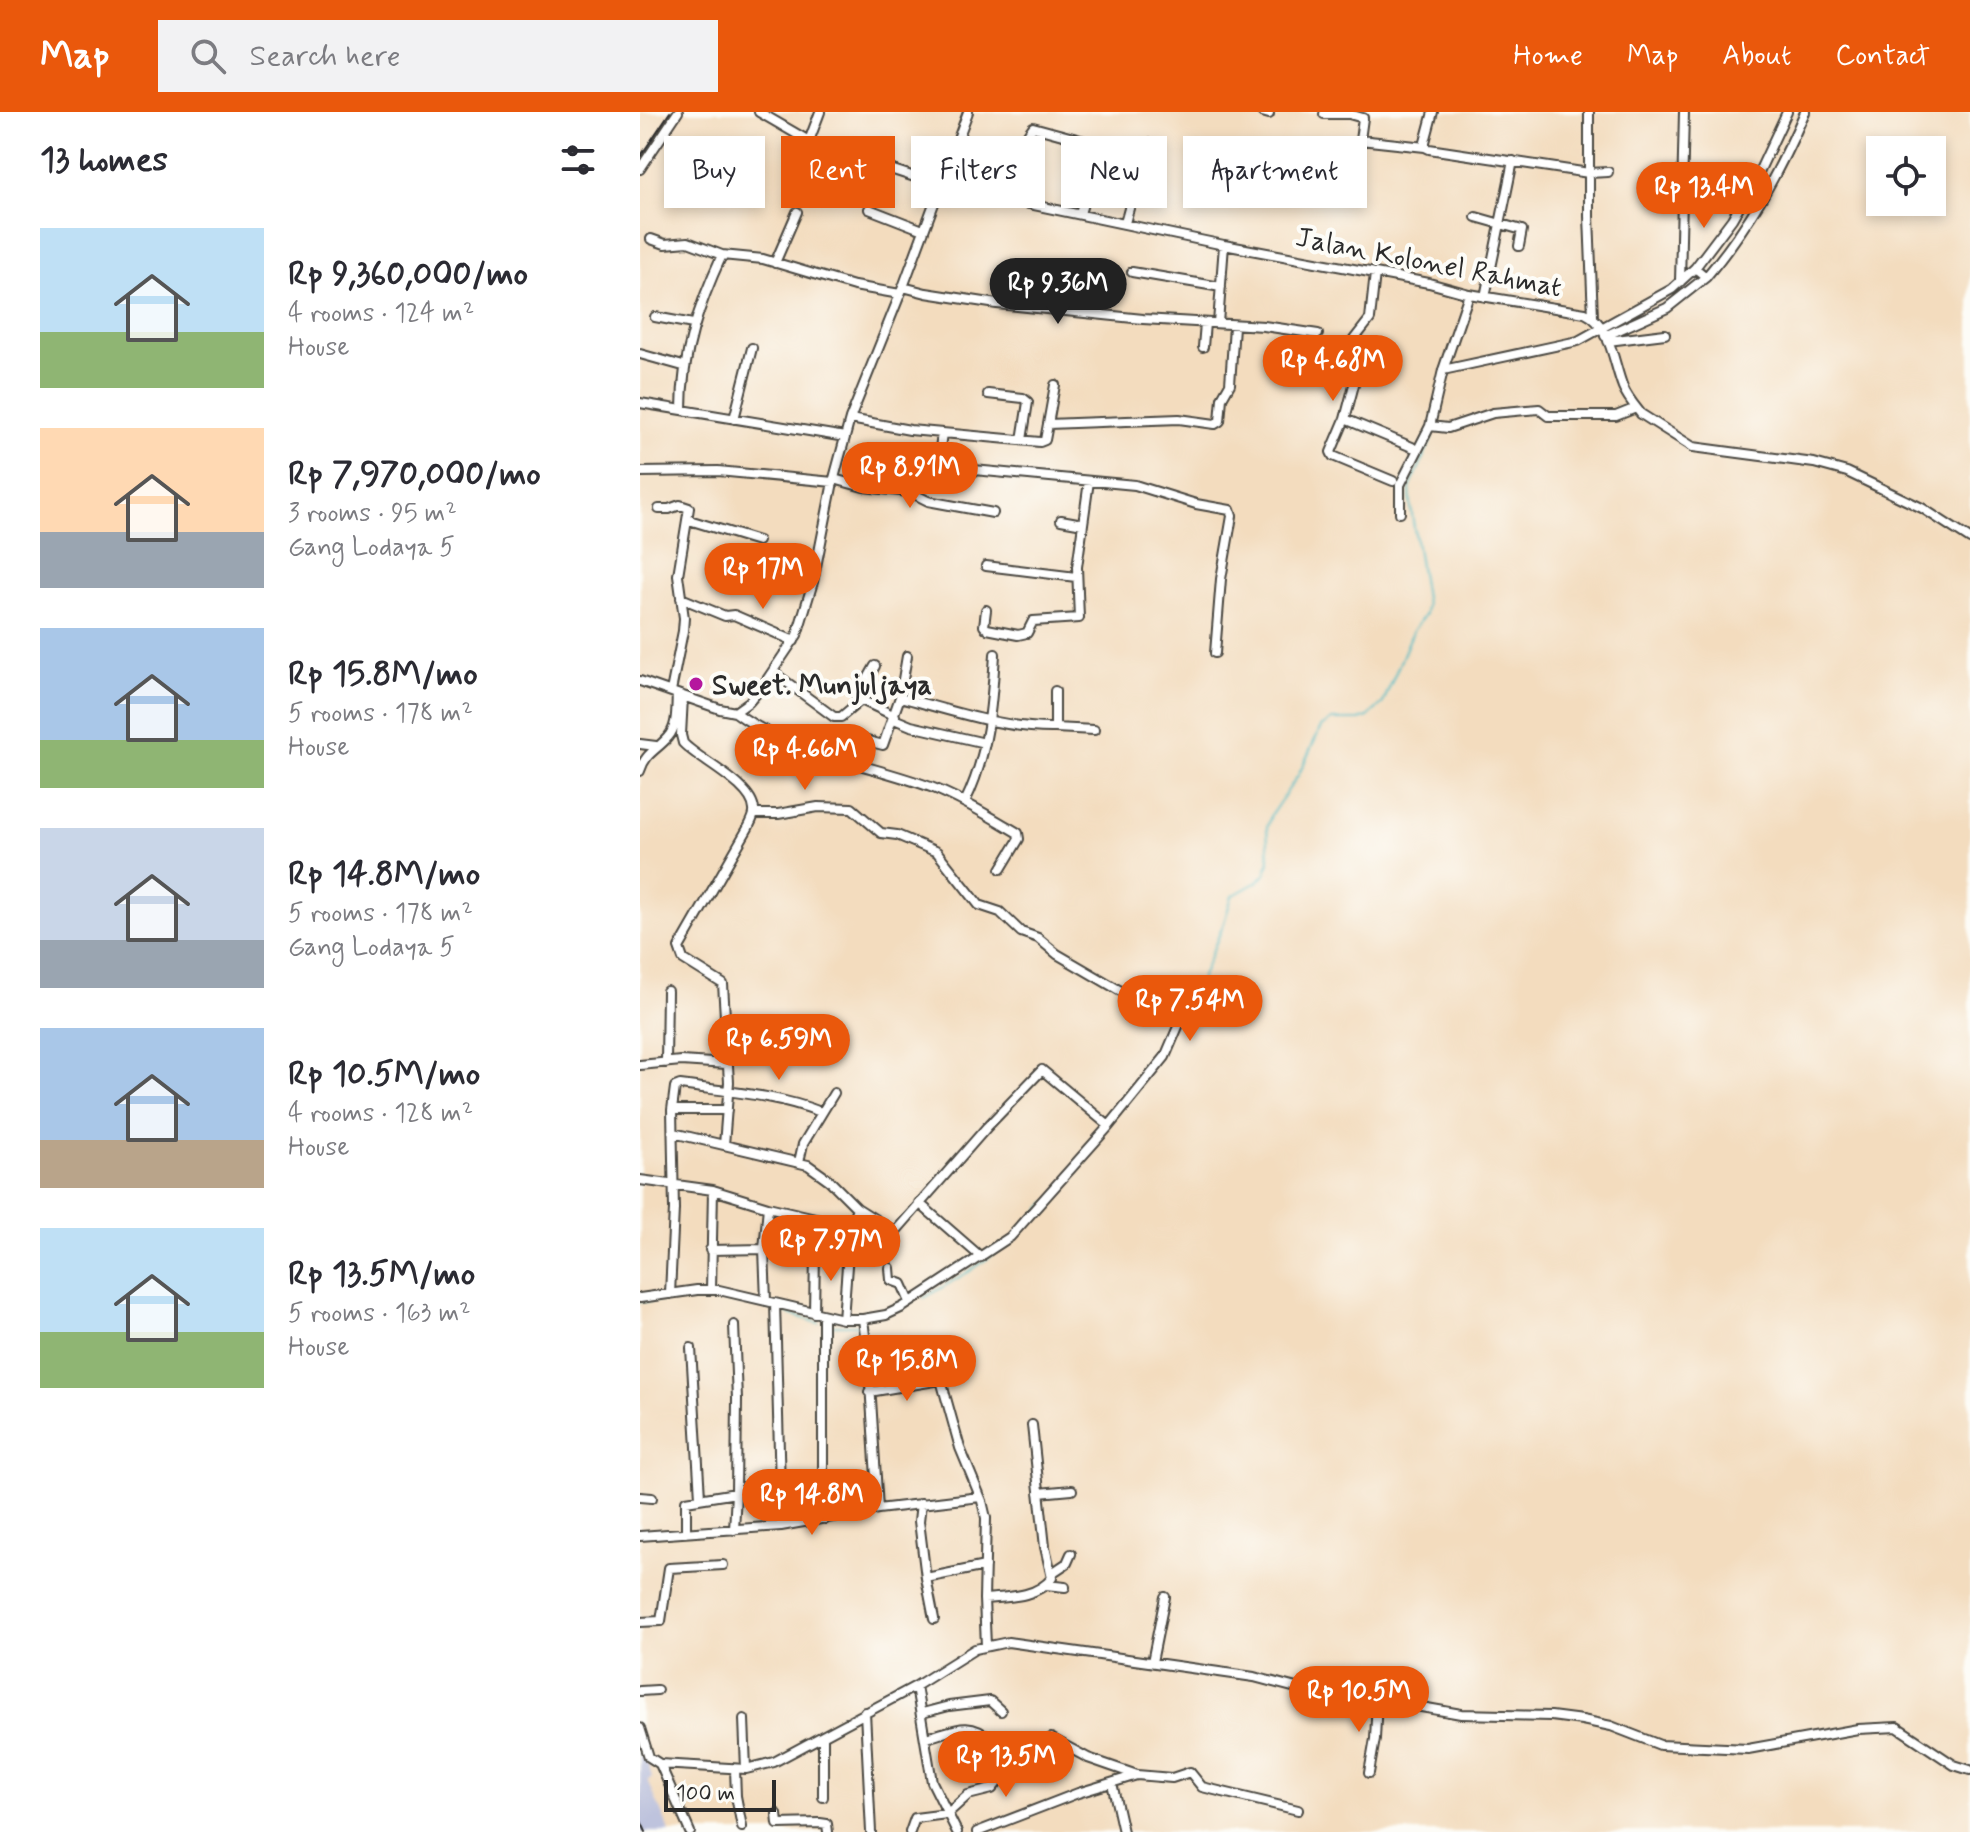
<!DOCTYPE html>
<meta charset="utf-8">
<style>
body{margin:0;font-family:Mynerve,sans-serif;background:#f2f2f3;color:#2b2b33;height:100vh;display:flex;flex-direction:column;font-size:30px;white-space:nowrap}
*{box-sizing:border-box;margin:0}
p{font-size:26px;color:#7c7c81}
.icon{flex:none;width:44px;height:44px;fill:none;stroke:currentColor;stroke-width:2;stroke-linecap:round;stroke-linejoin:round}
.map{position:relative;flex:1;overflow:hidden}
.drawer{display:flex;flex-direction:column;background:#fff;width:640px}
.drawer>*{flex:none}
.top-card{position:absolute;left:24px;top:24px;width:760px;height:72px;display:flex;gap:16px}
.tools{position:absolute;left:1226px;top:24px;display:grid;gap:16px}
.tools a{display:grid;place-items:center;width:80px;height:80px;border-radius:0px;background:#fff;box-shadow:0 4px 12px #0003;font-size:40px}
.scale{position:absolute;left:24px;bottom:20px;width:112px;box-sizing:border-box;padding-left:8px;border:4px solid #2b2b2b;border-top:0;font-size:22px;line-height:28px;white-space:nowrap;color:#2b2b2b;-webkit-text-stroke:6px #fdfcf7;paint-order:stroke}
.price{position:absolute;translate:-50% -68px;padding:0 18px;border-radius:28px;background:#ea580c;color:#fff;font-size:26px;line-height:52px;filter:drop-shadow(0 2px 4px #0008)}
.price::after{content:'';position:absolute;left:50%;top:48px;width:24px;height:18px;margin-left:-12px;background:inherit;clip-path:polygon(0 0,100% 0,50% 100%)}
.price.active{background:#222;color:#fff}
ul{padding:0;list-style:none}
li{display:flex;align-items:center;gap:24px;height:200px;padding:0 40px}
li span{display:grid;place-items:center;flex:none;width:224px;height:160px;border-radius:0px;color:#555}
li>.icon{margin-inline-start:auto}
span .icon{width:96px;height:96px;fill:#fffc;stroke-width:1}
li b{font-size:34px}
h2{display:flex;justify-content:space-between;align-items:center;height:96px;padding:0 40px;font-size:34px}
.pill{padding:0 28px;border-radius:0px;background:#fff;box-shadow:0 4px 12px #0003;font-size:28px;line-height:72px}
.pill.active{background:#ea580c;color:#fff}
header{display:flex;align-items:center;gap:48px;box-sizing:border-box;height:112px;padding:0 40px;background:#ea580c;color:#fff}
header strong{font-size:38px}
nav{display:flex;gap:44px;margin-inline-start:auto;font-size:28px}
.search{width:560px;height:72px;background:#f2f2f3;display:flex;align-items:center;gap:20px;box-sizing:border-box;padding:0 28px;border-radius:0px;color:#7c7c81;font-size:30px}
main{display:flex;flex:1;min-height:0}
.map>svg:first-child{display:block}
</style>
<header>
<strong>Map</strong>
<div class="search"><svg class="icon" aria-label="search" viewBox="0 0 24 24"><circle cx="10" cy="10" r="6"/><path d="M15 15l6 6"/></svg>Search here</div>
<nav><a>Home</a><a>Map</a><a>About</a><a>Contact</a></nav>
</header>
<main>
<section class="drawer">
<h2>13 homes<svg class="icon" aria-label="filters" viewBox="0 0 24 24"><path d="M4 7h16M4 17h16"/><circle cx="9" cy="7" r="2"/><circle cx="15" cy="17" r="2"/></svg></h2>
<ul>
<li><span style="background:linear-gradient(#bfe0f5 65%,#8fb573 0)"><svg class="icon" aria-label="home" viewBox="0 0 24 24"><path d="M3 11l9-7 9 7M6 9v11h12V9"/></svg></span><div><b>Rp 9,360,000/mo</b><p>4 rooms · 124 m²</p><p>House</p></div></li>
<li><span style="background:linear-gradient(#ffd9b3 65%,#9aa5b1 0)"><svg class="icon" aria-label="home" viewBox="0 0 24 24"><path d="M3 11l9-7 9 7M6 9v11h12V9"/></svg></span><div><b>Rp 7,970,000/mo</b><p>3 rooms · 95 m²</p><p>Gang Lodaya 5</p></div></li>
<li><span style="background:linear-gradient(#a9c7e8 70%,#8fb573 0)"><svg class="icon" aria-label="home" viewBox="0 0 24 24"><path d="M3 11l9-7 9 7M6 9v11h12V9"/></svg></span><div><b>Rp 15.8M/mo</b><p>5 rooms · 178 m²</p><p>House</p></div></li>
<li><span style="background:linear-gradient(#c9d6e8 70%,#9aa5b1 0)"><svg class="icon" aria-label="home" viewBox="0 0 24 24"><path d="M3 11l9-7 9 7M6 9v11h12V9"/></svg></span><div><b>Rp 14.8M/mo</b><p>5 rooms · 178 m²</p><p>Gang Lodaya 5</p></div></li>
<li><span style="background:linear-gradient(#a9c7e8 70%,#b9a48a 0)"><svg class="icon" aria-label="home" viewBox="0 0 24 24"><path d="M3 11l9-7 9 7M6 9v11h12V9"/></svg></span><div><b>Rp 10.5M/mo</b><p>4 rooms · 128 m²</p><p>House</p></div></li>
<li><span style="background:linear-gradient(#bfe0f5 65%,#8fb573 0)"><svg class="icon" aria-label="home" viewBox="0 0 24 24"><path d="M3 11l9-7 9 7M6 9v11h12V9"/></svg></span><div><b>Rp 13.5M/mo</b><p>5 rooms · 163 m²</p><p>House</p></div></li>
</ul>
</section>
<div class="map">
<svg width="1330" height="1720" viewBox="0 0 1330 1720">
<rect width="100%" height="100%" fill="#fdfcf7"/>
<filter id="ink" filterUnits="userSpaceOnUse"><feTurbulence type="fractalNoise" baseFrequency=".0125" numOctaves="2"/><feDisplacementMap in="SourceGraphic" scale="16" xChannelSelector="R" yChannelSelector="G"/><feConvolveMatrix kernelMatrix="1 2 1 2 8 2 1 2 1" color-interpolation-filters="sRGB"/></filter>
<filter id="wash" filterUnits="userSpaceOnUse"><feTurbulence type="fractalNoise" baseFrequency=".006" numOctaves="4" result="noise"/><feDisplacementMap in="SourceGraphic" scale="32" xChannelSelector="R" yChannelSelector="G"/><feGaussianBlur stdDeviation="1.8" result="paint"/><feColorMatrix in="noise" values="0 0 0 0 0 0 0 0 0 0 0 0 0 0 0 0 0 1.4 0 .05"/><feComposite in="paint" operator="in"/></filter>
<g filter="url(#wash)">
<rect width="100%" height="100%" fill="#f3dcbe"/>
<path fill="#bec3dd" d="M0,1626L12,1666L8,1669L30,1720H0Z"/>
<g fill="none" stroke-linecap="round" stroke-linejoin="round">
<path stroke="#49b8c0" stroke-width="2" d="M546,903L584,811L592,784L617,770L626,762L629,749L627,715L631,703L659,662L681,615L692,608H719L728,605L743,591L773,519L785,502L786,493L771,396L770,376L792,326
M284,1186L330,1159L373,1128L407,1090
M0,1190L64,1185L134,1197
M140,1199L179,1211
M186,1213H219"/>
</g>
</g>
<g filter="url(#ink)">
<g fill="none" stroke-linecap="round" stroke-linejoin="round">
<defs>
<path id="minor" d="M119,0L174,32L299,73L584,133L789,171L829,182L945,201C971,213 973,250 983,275C987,285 994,293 1001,302L1053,335L1174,351L1207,360L1282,396L1330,427
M622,0L629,2
M793,0L785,30V35L789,37L949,61L968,60
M949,0V104L953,205
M684,2H709L723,6L720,28
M169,29L180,0
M163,55L174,32
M0,57L38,0
M205,79L220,48
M707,80L720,28L785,35
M374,88L388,22L393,15L503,45
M229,97L283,118
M440,102L460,32
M836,105L882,118L879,134
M485,111L507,31
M11,127L25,132L48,130L82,143L123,147L214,174L260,182
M135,151L157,100
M1055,156L1066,165C1110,113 1138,62 1165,0
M492,160L581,175
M735,161L730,207L712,230L716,265L705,307L691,340L693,344L753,369
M1040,170L1044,0
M263,175L286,181L357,192L503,207L624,214L678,222
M845,185L873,49
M15,205L53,212
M578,211L584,133
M965,224L1027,196L1066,165
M968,229L1025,222
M563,235L565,211
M0,242L43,254
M803,258L938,229L1032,177L1055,156L1092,107L1119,60L1147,0
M348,282L383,286L388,290L382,328
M0,291L205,325
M42,297C42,241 59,193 82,143
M94,307L112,236
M210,307L270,318L400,330L405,328L408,312L539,307L575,312L580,309L582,286L590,272L594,214
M705,307L772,335
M408,312L415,273
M790,314L808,316L853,301L899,297L908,304H976L996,296
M302,321L298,352L302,355L495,373L556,392L590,398L592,404L581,467L575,541
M0,360L78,359L193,370
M194,367L223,375L270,380L288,389L353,401
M19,397H29L40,393L49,396L38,463L44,506L43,519L31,579
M760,401V373L790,314L803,258L829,182
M49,408L118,429
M421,408L443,412
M346,454L436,465
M41,486L85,504L94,503L154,529
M346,498L344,514L347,517L378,523L387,521L393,509L439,506L437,455L449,369
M235,554L217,586L255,604
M133,560L194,605H201L220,589
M0,569L80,597L95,600L109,590L122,575L157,523L173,470L193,370L210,307L263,175L328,0
M43,585L41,623L43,631C60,649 113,673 114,698C115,704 111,710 108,716L39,836L43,847L83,872L89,970L84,1033
M260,585L267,544
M95,600C154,644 229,651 296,677C325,689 351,705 378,721L379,727L361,757
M254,607L271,614L345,631
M415,616L454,618
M200,622L243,633L260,585C309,598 364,617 415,616V579
M0,632L16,634
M0,659C5,641 17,638 28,625C38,614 36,596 37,582
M325,690C348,644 352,593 355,542
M26,951L27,879
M0,953L41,949L87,952
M32,998H87
M33,1021L168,1053L189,1068L217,1096L255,1120L347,1015L402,958L469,1014
M159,1050L163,1032L194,981
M0,1068L73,1078L128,1095L210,1114
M279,1091L341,1145
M70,1138L124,1137
M250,1156L251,1168L262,1172L270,1190
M71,1178L73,1078
M30,1182L34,1097L32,998L35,975L40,973C89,980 134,982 181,1000
M0,1186L57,1178H79L203,1207H223L246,1203L263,1195L370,1125L469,1014L525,945L543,903L518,899L503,892L417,842L398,826L381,820L360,800L339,793L297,740L257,723L241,721L212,696L178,695L138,702H114
M126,1189L124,1137L128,1095
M135,1191L141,1414
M174,1201L175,1141
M183,1204V1376L186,1407
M203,1207L210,1114L217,1096
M223,1207L229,1256L238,1397
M51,1236L60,1385
M229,1280L301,1268L320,1336L342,1389L346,1406L344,1487L346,1534
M399,1381L432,1378
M0,1385L12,1386
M281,1391L279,1409L286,1466L345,1454
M94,1418L96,1381
M46,1421V1389L96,1381L97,1287L94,1213
M0,1424L141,1414L238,1397L340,1385
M412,1461L427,1451L431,1442
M286,1466L294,1507
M406,1473L425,1475
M344,1487C368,1485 396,1486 412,1466L405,1435L392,1313
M0,1510L21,1509L29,1456L83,1453
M512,1550L525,1485
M276,1574L292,1670L317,1720
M0,1579L17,1578
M225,1600L231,1720
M282,1601L309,1594L350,1589L361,1599
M104,1607L106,1657
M0,1616L9,1645L20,1652L50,1720
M411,1626L448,1646L497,1663
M20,1652L106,1657L134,1650L276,1574L335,1537L368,1530L614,1565L664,1578L681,1586L719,1584L821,1602L911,1604L942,1608L971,1614L1020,1633L1108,1637L1218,1617L1257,1615L1314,1653L1330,1658
M95,1657L96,1684L102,1715
M729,1661L735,1627L737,1587
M472,1671L483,1720
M183,1685V1624
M137,1702L138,1712L180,1711L187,1712L188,1720
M270,1720L275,1706L307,1702L328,1683L352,1677L357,1671L356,1664L343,1655L351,1628C329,1607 313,1619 286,1626
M337,1720L438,1681L497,1663L532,1666L550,1660L562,1675L658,1698"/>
</defs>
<use href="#minor" stroke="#494641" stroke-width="12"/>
<use href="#minor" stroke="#fff" stroke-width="8"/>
<path stroke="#2b2b2b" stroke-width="2" d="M0,45L30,0
M0,1707L6,1720"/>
</g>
</g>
<circle fill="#b5179e" stroke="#fdfcf7" stroke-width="3" cx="56" cy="572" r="8"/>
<g text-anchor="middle" stroke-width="8" stroke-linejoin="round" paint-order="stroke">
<g font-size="28" fill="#2b2b2b" stroke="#fdfcf7">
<text transform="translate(789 149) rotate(11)" y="10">Jalan Kolonel Rahmat</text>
</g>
<g font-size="28" font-weight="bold" fill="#2b2b2b" stroke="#fdfcf7" text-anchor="start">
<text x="72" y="582">Sweet. Munjuljaya</text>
</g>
</g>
</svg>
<div class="tools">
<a><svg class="icon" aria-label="locate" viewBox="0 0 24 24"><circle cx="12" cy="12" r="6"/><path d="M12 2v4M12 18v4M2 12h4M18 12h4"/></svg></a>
</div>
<div class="scale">100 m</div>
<b class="price" style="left:1064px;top:118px">Rp 13.4M</b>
<b class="price active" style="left:418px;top:214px">Rp 9.36M</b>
<b class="price" style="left:693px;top:291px">Rp 4.68M</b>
<b class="price" style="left:270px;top:398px">Rp 8.91M</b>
<b class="price" style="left:123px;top:499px">Rp 17M</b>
<b class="price" style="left:165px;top:680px">Rp 4.66M</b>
<b class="price" style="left:550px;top:931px">Rp 7.54M</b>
<b class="price" style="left:139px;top:970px">Rp 6.59M</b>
<b class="price" style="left:191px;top:1171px">Rp 7.97M</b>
<b class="price" style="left:267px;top:1291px">Rp 15.8M</b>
<b class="price" style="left:172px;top:1425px">Rp 14.8M</b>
<b class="price" style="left:719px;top:1622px">Rp 10.5M</b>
<b class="price" style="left:366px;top:1687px">Rp 13.5M</b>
<div class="top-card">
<a class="pill">Buy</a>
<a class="pill active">Rent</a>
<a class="pill">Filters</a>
<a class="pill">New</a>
<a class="pill">Apartment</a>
</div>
</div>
</main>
